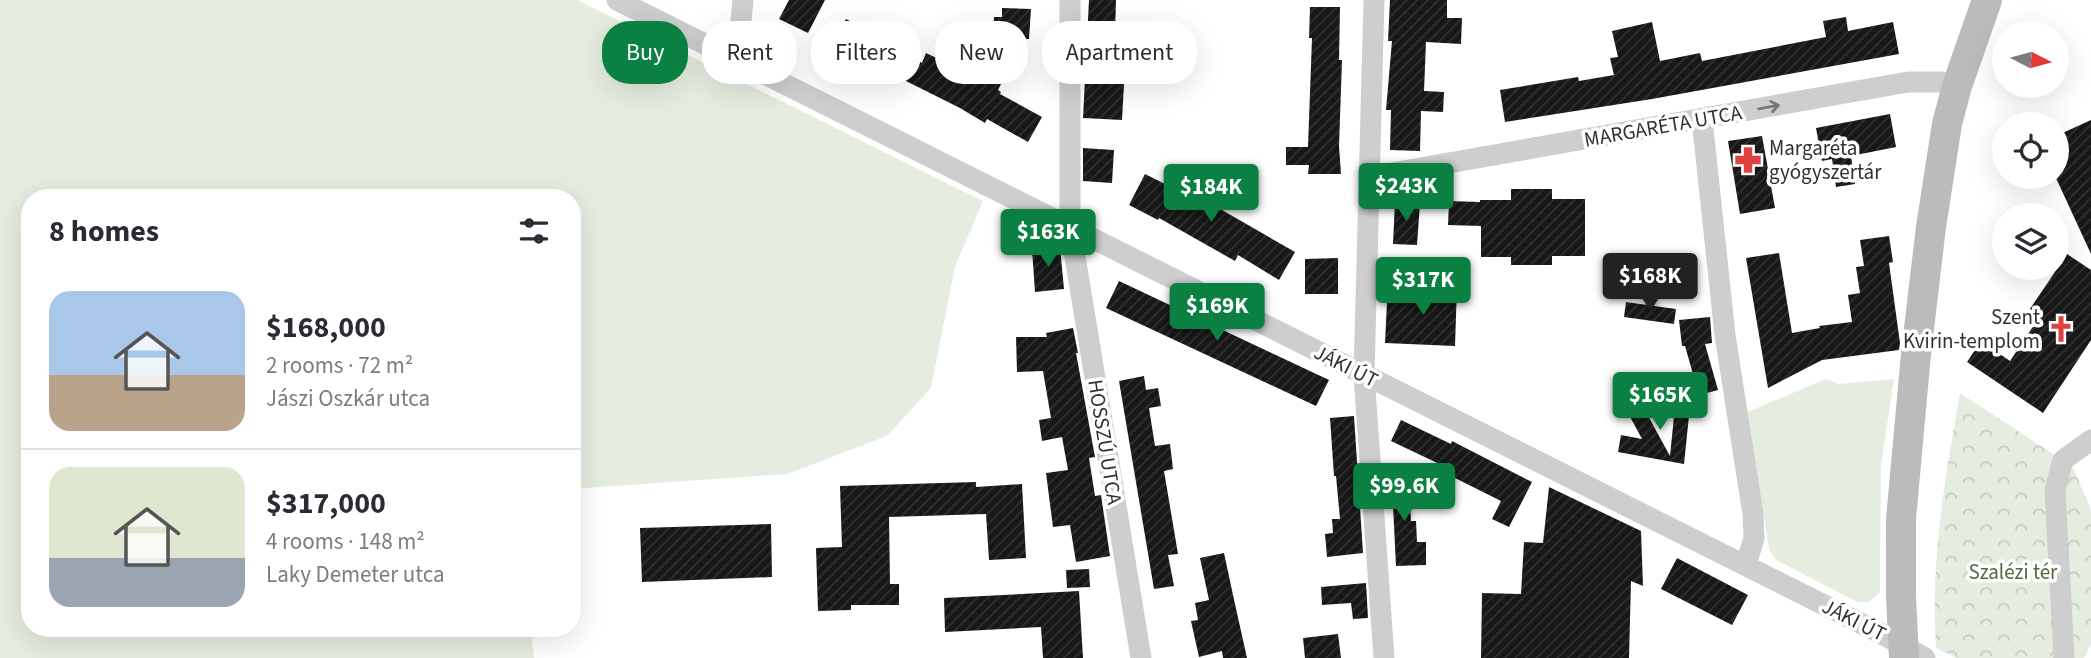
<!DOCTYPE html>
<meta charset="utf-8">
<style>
body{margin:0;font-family:"Source Sans 3",sans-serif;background:#f2f2f3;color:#2b2b33;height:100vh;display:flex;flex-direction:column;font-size:26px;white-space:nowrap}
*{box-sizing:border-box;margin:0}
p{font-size:23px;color:#7c7c81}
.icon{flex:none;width:38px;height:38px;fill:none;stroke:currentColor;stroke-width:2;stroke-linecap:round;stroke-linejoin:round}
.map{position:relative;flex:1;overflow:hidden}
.sheet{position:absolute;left:21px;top:189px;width:560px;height:448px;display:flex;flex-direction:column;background:#fff;border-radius:28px;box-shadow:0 7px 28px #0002}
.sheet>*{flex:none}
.banner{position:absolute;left:602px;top:21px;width:665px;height:63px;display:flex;gap:14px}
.needle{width:46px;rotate:96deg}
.fabs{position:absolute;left:1992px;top:21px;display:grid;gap:14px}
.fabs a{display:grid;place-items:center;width:77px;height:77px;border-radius:50%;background:#fff;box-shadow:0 7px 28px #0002;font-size:35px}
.price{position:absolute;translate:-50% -60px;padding:0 16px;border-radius:7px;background:#0b8043;color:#fff;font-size:23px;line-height:46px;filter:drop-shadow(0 2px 4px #0008)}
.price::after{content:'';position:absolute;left:50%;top:42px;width:21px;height:16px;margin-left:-10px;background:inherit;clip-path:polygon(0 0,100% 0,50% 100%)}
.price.selected{background:#222;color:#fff}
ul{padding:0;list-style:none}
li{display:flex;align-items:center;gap:21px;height:175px;padding:0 28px}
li+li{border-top:2px solid #e1e1e2}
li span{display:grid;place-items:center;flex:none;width:196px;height:140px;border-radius:21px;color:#555}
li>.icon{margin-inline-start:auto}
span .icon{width:84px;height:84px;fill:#fffc;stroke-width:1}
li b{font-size:30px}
h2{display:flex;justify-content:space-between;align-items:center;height:84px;padding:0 28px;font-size:30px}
.pill{padding:0 24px;border-radius:28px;background:#fff;box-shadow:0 7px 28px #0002;font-size:24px;line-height:63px}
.pill.selected{background:#0b8043;color:#fff}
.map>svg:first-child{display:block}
</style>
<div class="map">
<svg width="2091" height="658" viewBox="0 0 2091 658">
<defs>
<pattern id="forest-crowns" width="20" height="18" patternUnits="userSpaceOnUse" patternTransform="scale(1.75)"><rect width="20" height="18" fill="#e5ede0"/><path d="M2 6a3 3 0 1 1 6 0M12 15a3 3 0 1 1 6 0" fill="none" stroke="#c5ccc1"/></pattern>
<pattern id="building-hatch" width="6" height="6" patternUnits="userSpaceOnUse" patternTransform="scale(1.75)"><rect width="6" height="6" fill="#181818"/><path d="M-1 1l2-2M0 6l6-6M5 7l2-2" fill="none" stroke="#313131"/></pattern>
</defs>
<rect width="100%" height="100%" fill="#fff"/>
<path fill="#e5ede0" d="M0,0H577L983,201L955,267L931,388L887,436L787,474L572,489V198H30V628H531L534,658H0Z
M1826,379L1838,384L1894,379L1881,465L1880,592L1869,602H1857L1776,560L1769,549L1747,412Z"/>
<path fill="url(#forest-crowns)" d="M1960,393L2073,467L2091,510V644L2084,658H1957L1936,648C1930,562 1945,478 1960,393Z"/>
<path fill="url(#building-hatch)" d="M789,0H825L808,33L779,19Z
M1089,0H1116L1114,66L1125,67L1122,120L1083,118Z
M1390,0H1447V18H1462L1461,44L1426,42L1424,91L1444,92L1443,112L1421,111L1420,151L1390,150L1391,110H1386L1392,41H1388Z
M1310,7H1340L1339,60H1342L1339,146L1341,174H1308L1309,165H1286V147H1308L1312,38H1309Z
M1002,8L1031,9L1029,39L993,38L994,17H1002Z
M1846,17L1848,31L1893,22L1899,54L1652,99L1505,122L1500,90L1578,77L1579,81L1614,75L1610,58L1618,57L1612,31L1652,22L1660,61L1700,53L1702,61L1826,37L1823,21Z
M846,19L871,32L869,36L922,63L926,53L945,62L943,66L974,81L975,78L980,81L991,61L1008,70L998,90L1001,92L1000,94L1042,117L1028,142L987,119L985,123L960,108L858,57V58L833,46Z
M1890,114L1896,147L1851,156L1855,184L1836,187L1832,159L1822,161L1816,128Z
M2091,120V254L2056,178V136Z
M1762,136L1775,208L1740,214L1728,141Z
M1083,148L1114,150L1112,183L1083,181Z
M1145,174L1197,200L1211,175L1227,184L1215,206L1295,252L1279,280L1238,255L1235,261L1159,218L1158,220L1129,205Z
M1511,189H1552V199H1585V256H1552V265H1511V257H1481V226L1448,225L1449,201L1480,202V200H1511Z
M1395,201L1420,203L1417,245L1393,244Z
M1889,236L1893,262L1889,263L1900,343L1899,350L1822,360L1768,388L1746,258L1779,253L1792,333L1820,328L1819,326L1852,322L1848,295L1860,293L1856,267L1864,266L1860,240Z
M1060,247L1064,289L1035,292L1032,249Z
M2067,254L2091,270V340L2043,413L1967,362L1981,341L2010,361L2040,316L2030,309Z
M1338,258V294H1305V259Z
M1119,281L1329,380L1316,406L1106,308Z
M1406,285L1457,287L1455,346L1385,343L1387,302L1405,303Z
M1626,302L1676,309L1674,324L1624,317Z
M1710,317L1712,343L1705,344L1718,390L1699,395L1685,346H1682L1679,320Z
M1073,328L1078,353H1076L1095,457L1089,458L1095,496L1101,495L1110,556L1076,562L1070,525L1053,527L1046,473L1068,470L1062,437L1042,441L1039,420L1051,418L1043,371L1017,372L1016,337H1047L1046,333Z
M1144,376L1146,390L1158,388L1161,406L1149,408L1155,446L1170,444L1173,469L1164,471L1178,554L1168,555L1174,586L1154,589L1119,381Z
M1677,386L1692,387L1684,464L1618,452L1621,435L1642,439L1627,411L1641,403L1670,456Z
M1354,416L1363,553L1327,557L1325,534L1333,533L1332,519H1340L1336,476H1334L1330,418Z
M1401,420L1451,444L1452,441L1532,482L1509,527L1492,519L1501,501L1443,472L1454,471L1391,441Z
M1408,474L1411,521H1416L1417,542H1426V565L1396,566L1393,505H1386L1384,476Z
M976,482V487L1022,484L1026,558L989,560L986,514L889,517L890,584H899V605H851V610L818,611L816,548L842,547L840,486Z
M1549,487L1641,531L1643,586L1631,581L1629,658H1481L1482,593L1521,594L1524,542L1543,543Z
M771,524L772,577L642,582L640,528Z
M1224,553L1233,595L1247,658H1223L1222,651L1199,657L1191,621L1198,620L1195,603L1209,600L1200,558Z
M1677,558L1748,595L1732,625L1661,589Z
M1089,569L1090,587L1067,588L1066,570Z
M1366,583L1368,618L1353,619L1351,603L1322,605L1321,587Z
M1079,591L1083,658H1043L1041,627L945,632L944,598Z
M1338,634L1341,658H1305L1303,638Z"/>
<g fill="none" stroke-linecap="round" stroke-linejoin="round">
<path stroke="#cecece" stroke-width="21" d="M617,0L1882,634L1925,658
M1070,0V226L1141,658
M1374,0L1364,375L1384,658
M737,60L743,0
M1702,119L1725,335L1753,514L1754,538L1746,565
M1369,177L1908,82H1941L1957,86
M2064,658L2055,490L2063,460L2091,440"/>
<path stroke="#bbb" stroke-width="30" d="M1904,658L1901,597V519L1916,354L1931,227L1947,124L1957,86L1987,0"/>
</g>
<defs><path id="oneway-shaft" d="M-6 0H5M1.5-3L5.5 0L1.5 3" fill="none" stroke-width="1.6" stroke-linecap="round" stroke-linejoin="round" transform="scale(1.75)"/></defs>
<use stroke="#787878" href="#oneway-shaft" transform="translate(1769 107) rotate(-10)"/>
<defs>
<symbol id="pharmacy-bare" viewBox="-9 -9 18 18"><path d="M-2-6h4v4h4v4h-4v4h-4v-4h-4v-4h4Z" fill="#dc433e" stroke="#fff" stroke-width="2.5" paint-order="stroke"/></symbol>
<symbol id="church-bare" viewBox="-9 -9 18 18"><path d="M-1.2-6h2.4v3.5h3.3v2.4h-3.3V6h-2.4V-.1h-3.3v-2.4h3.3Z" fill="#dc433e" stroke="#fff" stroke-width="2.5" paint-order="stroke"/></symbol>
</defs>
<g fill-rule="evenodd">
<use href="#pharmacy-bare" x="1729" y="141" width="38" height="38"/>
<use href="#church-bare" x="2042" y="310" width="38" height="38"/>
</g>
<g text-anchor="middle" stroke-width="7" stroke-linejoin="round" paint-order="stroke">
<g font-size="21" fill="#313131" stroke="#fff">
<text transform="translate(1663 126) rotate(-10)" y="7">MARGARÉTA UTCA</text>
<text transform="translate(1346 366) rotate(27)" y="7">JÁKI ÚT</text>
<text transform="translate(1105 442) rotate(81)" y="7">HOSSZÚ UTCA</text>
<text transform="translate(1854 620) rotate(27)" y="7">JÁKI ÚT</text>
</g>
<g font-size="21" fill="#313131" stroke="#fff" text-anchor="start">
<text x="1769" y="155">Margaréta<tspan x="1769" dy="24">gyógyszertár</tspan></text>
<text x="2040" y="324" text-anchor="end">Szent<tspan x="2040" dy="24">Kvirin-templom</tspan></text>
</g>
<g font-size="21" fill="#4f6b40" stroke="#fff">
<text x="2013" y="579">Szalézi tér</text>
</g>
</g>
</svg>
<div class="fabs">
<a><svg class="needle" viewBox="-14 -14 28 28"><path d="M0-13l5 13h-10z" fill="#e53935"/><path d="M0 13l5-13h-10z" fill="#7c7c81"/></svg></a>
<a><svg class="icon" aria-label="locate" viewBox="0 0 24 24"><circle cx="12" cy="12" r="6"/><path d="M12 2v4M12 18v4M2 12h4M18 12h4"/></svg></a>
<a><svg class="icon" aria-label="layers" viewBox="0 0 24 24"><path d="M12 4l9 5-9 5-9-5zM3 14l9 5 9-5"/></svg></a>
</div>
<b class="price" style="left:1406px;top:223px">$243K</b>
<b class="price" style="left:1211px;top:224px">$184K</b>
<b class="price" style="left:1048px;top:269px">$163K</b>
<b class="price selected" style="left:1650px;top:313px">$168K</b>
<b class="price" style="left:1423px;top:317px">$317K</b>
<b class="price" style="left:1217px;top:343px">$169K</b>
<b class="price" style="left:1660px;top:432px">$165K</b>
<b class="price" style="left:1404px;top:523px">$99.6K</b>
<div class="banner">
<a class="pill selected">Buy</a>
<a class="pill">Rent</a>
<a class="pill">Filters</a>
<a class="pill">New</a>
<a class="pill">Apartment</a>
</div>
<section class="sheet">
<h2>8 homes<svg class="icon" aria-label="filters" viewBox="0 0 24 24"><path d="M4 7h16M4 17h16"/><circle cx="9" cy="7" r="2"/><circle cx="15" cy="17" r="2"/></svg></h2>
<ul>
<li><span style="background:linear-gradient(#a9c7e8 60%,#b9a48a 0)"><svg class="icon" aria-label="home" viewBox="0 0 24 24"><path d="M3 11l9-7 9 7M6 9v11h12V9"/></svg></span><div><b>$168,000</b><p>2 rooms · 72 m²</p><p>Jászi Oszkár utca</p></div></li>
<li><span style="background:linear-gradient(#dfe7d0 65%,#9aa5b1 0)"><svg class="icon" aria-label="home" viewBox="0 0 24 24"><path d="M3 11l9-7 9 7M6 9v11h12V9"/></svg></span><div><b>$317,000</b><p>4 rooms · 148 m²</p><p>Laky Demeter utca</p></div></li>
</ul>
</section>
</div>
